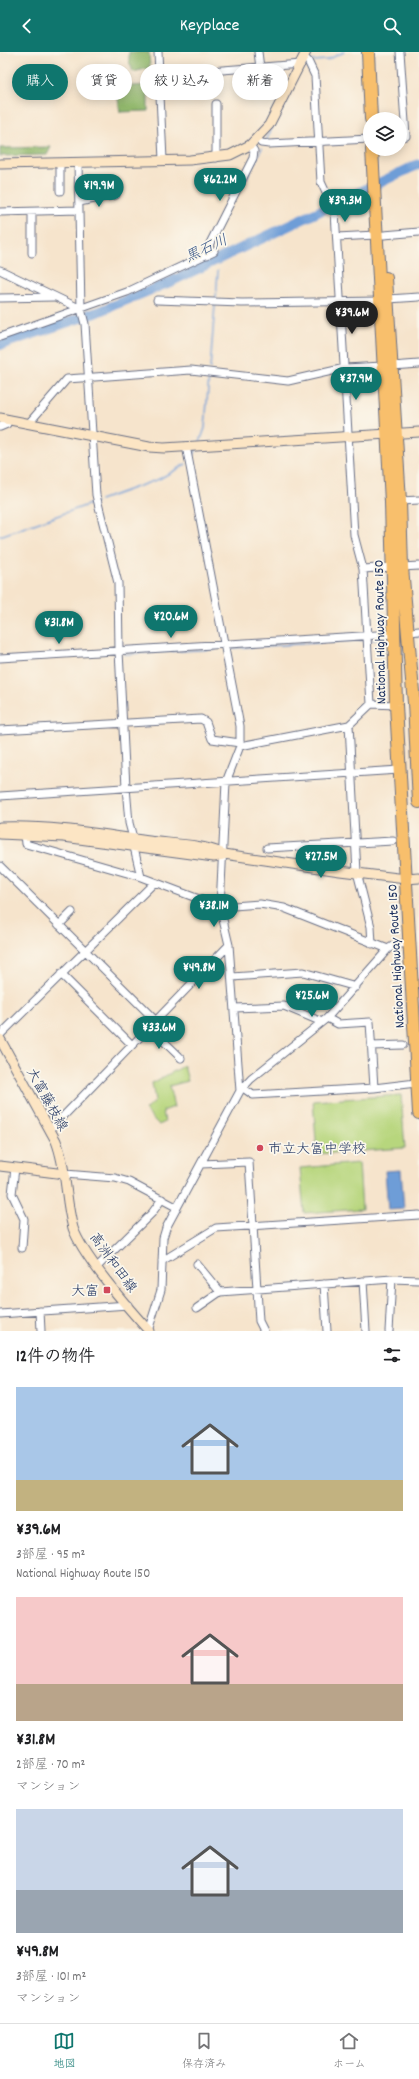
<!DOCTYPE html>
<html lang="ja">
<meta charset="utf-8">
<style>
body{margin:0;font-family:Dekko,"Klee One",sans-serif;background:#f6f6f6;color:#202124;height:100vh;display:flex;flex-direction:column;font-size:15px;white-space:nowrap}
*{box-sizing:border-box;margin:0}
p{font-size:13px;color:#757577}
.icon{flex:none;width:22px;height:22px;fill:none;stroke:currentColor;stroke-width:2;stroke-linecap:round;stroke-linejoin:round}
.map{position:relative;height:1279px;overflow:hidden}
.drawer{display:flex;flex-direction:column;background:#fff;flex:1}
.drawer>*{flex:none}
.guide{position:absolute;left:12px;top:12px;width:395px;height:36px;display:flex;gap:8px}
.fabs{position:absolute;left:363px;top:60px;display:grid;gap:8px}
.fabs a{display:grid;place-items:center;width:44px;height:44px;border-radius:50%;background:#fff;box-shadow:0 2px 10px #0003;font-size:20px}
.price{position:absolute;translate:-50% -34px;padding:0 9px;border-radius:14px;background:#0f766e;color:#fff;font-size:13px;line-height:26px;filter:drop-shadow(0 1px 2px #0008)}
.price::after{content:'';position:absolute;left:50%;top:24px;width:12px;height:9px;margin-left:-6px;background:inherit;clip-path:polygon(0 0,100% 0,50% 100%)}
.price.selected{background:#222;color:#fff}
ul{padding:0;list-style:none}
li{display:grid;align-content:center;gap:8px;height:212px;padding:0 16px}
li span{display:grid;place-items:center;height:124px;border-radius:0px;color:#555}
li>.icon{margin-inline-start:auto}
span .icon{width:72px;height:72px;fill:#fffc;stroke-width:1}
li b{font-size:17px}
h2{display:flex;justify-content:space-between;align-items:center;height:48px;padding:0 16px;font-size:17px}
.pill{padding:0 14px;border-radius:18px;background:#fff;box-shadow:0 2px 10px #0003;font-size:14px;line-height:36px}
.pill.selected{background:#0f766e;color:#fff}
header{display:flex;justify-content:space-between;align-items:center;height:52px;padding:0 16px;background:#0f766e;color:#fff;font-size:18px;font-weight:600}
.dock{display:flex;justify-content:space-around;align-items:center;height:56px;border-top:1px solid #e0e0e0;background:#fff;font-size:11px;color:#757577}
.dock a{display:grid;justify-items:center;gap:2px}
.dock .selected{color:#0f766e}
.map>svg:first-child{display:block}
</style>
<header><svg class="icon" aria-label="back" viewBox="0 0 24 24"><path d="M15 5l-7 7 7 7"/></svg>Keyplace<svg class="icon" aria-label="search" viewBox="0 0 24 24"><circle cx="10" cy="10" r="6"/><path d="M15 15l6 6"/></svg></header>
<div class="map">
<svg width="419" height="1279" viewBox="0 0 419 1279">
<rect width="100%" height="100%" fill="#fbf7ec"/>
<filter id="ink" filterUnits="userSpaceOnUse"><feTurbulence type="fractalNoise" baseFrequency=".025" numOctaves="2"/><feDisplacementMap in="SourceGraphic" scale="8" xChannelSelector="R" yChannelSelector="G"/><feConvolveMatrix kernelMatrix="1 2 1 2 8 2 1 2 1" color-interpolation-filters="sRGB"/></filter>
<filter id="wash" filterUnits="userSpaceOnUse"><feTurbulence type="fractalNoise" baseFrequency=".012" numOctaves="4" result="noise"/><feDisplacementMap in="SourceGraphic" scale="16" xChannelSelector="R" yChannelSelector="G"/><feGaussianBlur stdDeviation="0.9" result="paint"/><feColorMatrix in="noise" values="0 0 0 0 0 0 0 0 0 0 0 0 0 0 0 0 0 1.4 0 .05"/><feComposite in="paint" operator="in"/></filter>
<g filter="url(#wash)">
<rect width="100%" height="100%" fill="#f6e4cc"/>
<path fill="#b7d67d" stroke="#69826e" d="M184,1014L188,1029L169,1034L174,1055L163,1059L165,1070L159,1073L145,1058L155,1049L152,1031Z
M401,1043L405,1096L317,1102L313,1049Z
M359,1111L362,1157L304,1161L300,1116Z"/>
<path fill="#91b76c" stroke="#567365" d="M129,0H149L150,16L133,20L129,9Z
M148,33V59L120,60L116,35Z
M51,95L47,103L0,104V96Z"/>
<path fill="#6e9dd7" stroke="#44669a" d="M401,1118L404,1157L388,1158L385,1119Z"/>
<g fill="none" stroke-linecap="round" stroke-linejoin="round">
<path stroke="#6e9dd7" stroke-width="1.5" d="M313,9L327,8L344,0
M266,89L273,74
M241,137L262,96
M213,201L217,212
M216,247L218,218
M88,257L90,259L98,260
M210,317L215,253
M200,390L205,376L209,323
M191,405L197,397
M100,448L159,427L186,412
M0,484L96,450
M417,585L419,584
M369,588L384,587
M232,596L366,588
M124,602L216,597"/>
<path stroke="#6e9dd7" stroke-width="10" d="M0,293L98,260L170,230L419,112"/>
</g>
</g>
<g filter="url(#ink)">
<g fill="none" stroke-linecap="round" stroke-linejoin="round">
<defs>
<path id="street" d="M158,0L163,108
M258,0L260,16
M304,5L308,9L315,24L321,130L335,160L354,483L363,517L371,652
M159,23L301,12
M216,52V106
M400,85L406,84L400,0
M258,87L261,91L269,92L370,87
M78,110L81,257L85,272L96,443L118,531L119,599L126,735L129,771L133,786
M60,111V139
M79,150L116,143
M0,160L79,158
M32,160V201
M335,160L367,145
M384,183L419,180
M337,185L376,183
M207,203V197L253,106L254,99L250,93
M0,218L81,257
M0,246L54,245
M388,247L419,245
M157,248L242,251L380,249
M0,285L127,240L214,199
M392,314L419,312
M29,371L67,327L191,318L288,329L345,316L383,314
M0,375L7,372L8,367
M186,394L240,674V694L226,730L220,855L229,893L240,1039
M400,449L419,448
M402,515L419,514
M363,517L393,515
M409,580L419,579
M0,606L394,582
M349,673L357,820L371,875L372,892
M0,678L201,667L206,670L212,687L240,691
M240,694L349,673L371,652L396,653
M0,744L399,718
M25,782L26,792L141,825L220,855L260,852L284,856L388,897
M134,795L141,825
M267,796L393,789
M0,814L156,969
M59,873L72,860
M61,922L132,993
M232,925L303,920L356,935
M234,956L284,954L322,970
M327,966L338,972L370,970L374,1036
M150,976L181,1006
M0,983L154,831
M371,994L403,993
M243,1036L253,1043L374,1036L416,1031
M50,1078L229,893
M201,1112L249,1110L259,1269L264,1279
M15,1116L12,1142L24,1167L22,1196
M65,1122L115,1126L129,1130L176,1155
M162,1209L216,1176L419,1163
M197,1212L220,1240
M97,1215L152,1161L162,1147
M363,1229L366,1279
M324,1232L327,1279
M197,1256L220,1240L392,1227L419,1228
M40,1259L41,1279
M0,1262L128,1253
M148,1279L161,1238L163,1186L166,1176L240,1039L251,1027L327,966L388,897L394,893L409,891
M389,1279L392,1227"/>
<path id="secondary" d="M0,112L190,108L230,103L250,93L269,73L306,0
M0,366L149,395L164,396L419,380
M0,775C50,773 100,782 149,789C173,792 202,792 224,802L340,819L406,827L419,826
M0,782L64,785L214,805L223,803
M0,987L56,1089C67,1117 65,1147 73,1176C82,1203 128,1256 149,1279
M0,1114L65,1122"/>
<path id="highway" d="M368,0L371,67
M372,97L391,450L396,653L419,1061
M386,226L400,449L402,515L414,651L419,750"/>
</defs>
<use href="#street" stroke="#686e84" stroke-width="9"/>
<use href="#secondary" stroke="#686e84" stroke-width="11"/>
<use href="#highway" stroke="#686e84" stroke-width="14"/>
<use href="#street" stroke="#fff" stroke-width="7"/>
<use href="#secondary" stroke="#fce5c4" stroke-width="9"/>
<use href="#highway" stroke="#f8bf6c" stroke-width="12"/>
</g>
</g>
<g fill="#d1495b" stroke="#fbf7ec" stroke-width="1.5">
<circle cx="260" cy="1096" r="4"/>
<rect x="103" y="1234" width="8" height="8" rx="2"/>
</g>
<g text-anchor="middle" stroke-width="3.5" stroke-linejoin="round" paint-order="stroke">
<g font-size="14" fill="#1b2f5e" stroke="#fbf7ec">
<text transform="translate(379 580) rotate(-91)" y="5">National Highway Route 150</text>
<text transform="translate(395 904) rotate(-93)" y="5">National Highway Route 150</text>
<text transform="translate(48 1047) rotate(61)" y="5">大富藤枝線</text>
<text transform="translate(114 1210) rotate(54)" y="5">高洲和田線</text>
</g>
<g font-size="14" fill="#1b2f5e" stroke="#fbf7ec" text-anchor="start">
<text x="268" y="1101">市立大富中学校</text>
<text x="99" y="1243" text-anchor="end">大富</text>
</g>
<g font-size="15" font-style="italic" fill="#385688" stroke="#fbf7ec">
<text transform="translate(206 196) rotate(-25)" y="5">黒石川</text>
</g>
</g>
</svg>
<div class="fabs">
<a><svg class="icon" aria-label="layers" viewBox="0 0 24 24"><path d="M12 4l9 5-9 5-9-5zM3 14l9 5 9-5"/></svg></a>
</div>
<b class="price" style="left:220px;top:150px">¥62.2M</b>
<b class="price" style="left:99px;top:156px">¥19.9M</b>
<b class="price" style="left:345px;top:171px">¥39.3M</b>
<b class="price selected" style="left:352px;top:283px">¥39.6M</b>
<b class="price" style="left:356px;top:349px">¥37.9M</b>
<b class="price" style="left:171px;top:587px">¥20.6M</b>
<b class="price" style="left:59px;top:593px">¥31.8M</b>
<b class="price" style="left:321px;top:827px">¥27.5M</b>
<b class="price" style="left:214px;top:876px">¥38.1M</b>
<b class="price" style="left:199px;top:938px">¥49.8M</b>
<b class="price" style="left:312px;top:966px">¥25.6M</b>
<b class="price" style="left:159px;top:998px">¥33.6M</b>
<div class="guide">
<a class="pill selected">購入</a>
<a class="pill">賃貸</a>
<a class="pill">絞り込み</a>
<a class="pill">新着</a>
</div>
</div>
<section class="drawer">
<h2>12件の物件<svg class="icon" aria-label="filters" viewBox="0 0 24 24"><path d="M4 7h16M4 17h16"/><circle cx="9" cy="7" r="2"/><circle cx="15" cy="17" r="2"/></svg></h2>
<ul>
<li><span style="background:linear-gradient(#a9c7e8 75%,#c2b280 0)"><svg class="icon" aria-label="home" viewBox="0 0 24 24"><path d="M3 11l9-7 9 7M6 9v11h12V9"/></svg></span><div><b>¥39.6M</b><p>3部屋 · 95 m²</p><p>National Highway Route 150</p></div></li>
<li><span style="background:linear-gradient(#f6c9c9 70%,#b9a48a 0)"><svg class="icon" aria-label="home" viewBox="0 0 24 24"><path d="M3 11l9-7 9 7M6 9v11h12V9"/></svg></span><div><b>¥31.8M</b><p>2部屋 · 70 m²</p><p>マンション</p></div></li>
<li><span style="background:linear-gradient(#c9d6e8 65%,#9aa5b1 0)"><svg class="icon" aria-label="home" viewBox="0 0 24 24"><path d="M3 11l9-7 9 7M6 9v11h12V9"/></svg></span><div><b>¥49.8M</b><p>3部屋 · 101 m²</p><p>マンション</p></div></li>
</ul>
</section>
<nav class="dock">
<a class="selected"><svg class="icon" aria-label="map" viewBox="0 0 24 24"><path d="M3 6l6-2 6 2 6-2v14l-6 2-6-2-6 2zM9 4v14M15 6v14"/></svg>地図</a>
<a><svg class="icon" aria-label="saved" viewBox="0 0 24 24"><path d="M7 4h10v16l-5-4-5 4z"/></svg>保存済み</a>
<a><svg class="icon" aria-label="home" viewBox="0 0 24 24"><path d="M3 11l9-7 9 7M6 9v11h12V9"/></svg>ホーム</a>
</nav>
